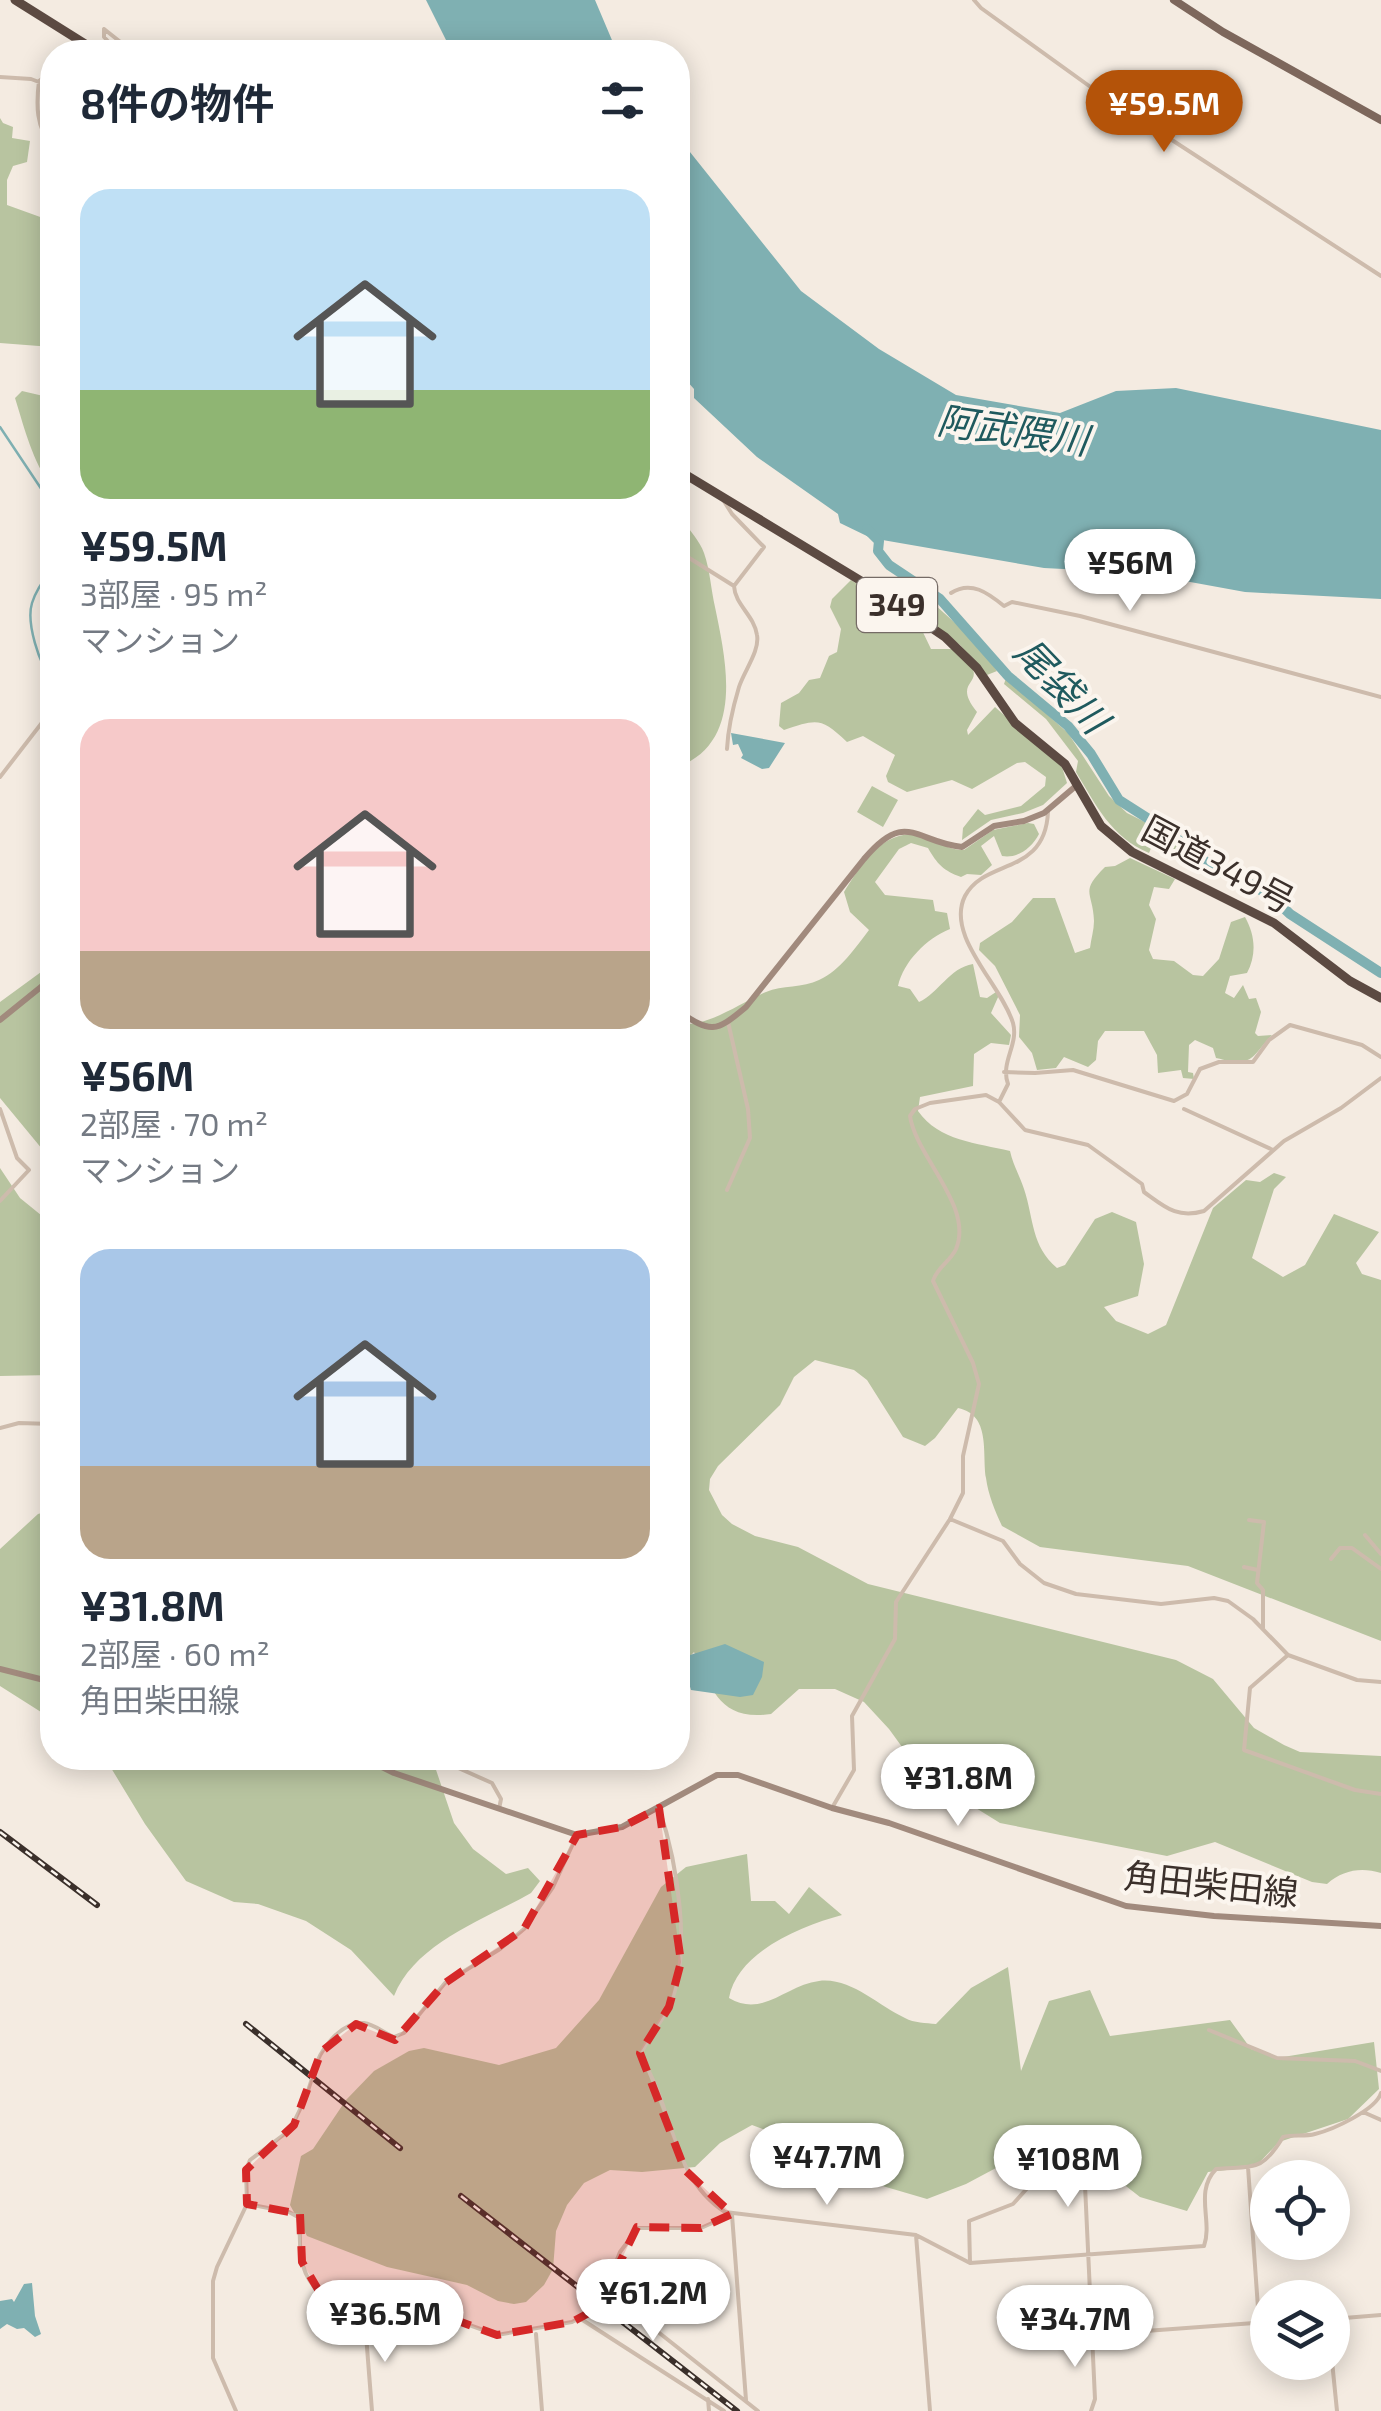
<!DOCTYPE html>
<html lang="ja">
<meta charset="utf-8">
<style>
body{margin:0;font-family:"Exo 2","Noto Sans JP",sans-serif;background:#f6f6f7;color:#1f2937;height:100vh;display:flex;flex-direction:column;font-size:38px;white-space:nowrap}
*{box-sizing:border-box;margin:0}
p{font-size:32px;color:#747a83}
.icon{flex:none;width:55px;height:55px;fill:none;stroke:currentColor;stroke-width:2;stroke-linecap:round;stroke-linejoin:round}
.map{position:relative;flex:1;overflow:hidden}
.sheet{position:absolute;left:40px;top:40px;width:650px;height:1730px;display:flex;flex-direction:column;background:#fff;border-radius:40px;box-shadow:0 5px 25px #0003}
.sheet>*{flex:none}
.fabs{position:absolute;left:1250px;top:2160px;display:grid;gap:20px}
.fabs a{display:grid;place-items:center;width:100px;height:100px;border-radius:50%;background:#fff;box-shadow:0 5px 25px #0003;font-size:50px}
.price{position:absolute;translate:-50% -85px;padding:0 22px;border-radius:35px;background:#fff;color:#222;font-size:32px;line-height:65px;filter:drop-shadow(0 2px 5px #0008)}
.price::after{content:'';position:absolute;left:50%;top:60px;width:30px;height:22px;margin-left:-15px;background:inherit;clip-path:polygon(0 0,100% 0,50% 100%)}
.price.active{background:#b45309;color:#fff}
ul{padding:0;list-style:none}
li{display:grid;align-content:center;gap:20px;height:530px;padding:0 40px}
li span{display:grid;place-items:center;height:310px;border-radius:30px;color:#555}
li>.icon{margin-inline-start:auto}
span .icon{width:180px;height:180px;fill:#fffc;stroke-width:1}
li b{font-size:42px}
h2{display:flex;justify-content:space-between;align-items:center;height:120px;padding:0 40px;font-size:42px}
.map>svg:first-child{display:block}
</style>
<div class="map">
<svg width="1381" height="2411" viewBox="0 0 1381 2411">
<rect width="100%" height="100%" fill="#f4ebe1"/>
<path fill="#b8c4a0" d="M0,118L3,123L13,127L12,138L30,141L27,162L13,166L7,180V205L43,218L52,246V347L0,343Z
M22,391L52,398V488C32,460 25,430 15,398Z
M678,517L683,520C689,530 700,541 704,553C710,570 711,590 715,607C726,661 745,741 678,767Z
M851,580L919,624L931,649H952C958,654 969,661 972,667C981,685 953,682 977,712L967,730L968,735L995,707L1062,767L1067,783L1043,805L1023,813L991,820L962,840L963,828L978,809L985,815L1021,806L1045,786L1046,777L1025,762L1017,763L972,789L952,780L907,792L888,782L886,776L895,755L863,736L847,742C821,717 817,719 784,730L779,726L781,703L799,693L809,680L820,678L829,656L837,652L841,629L830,607L832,599Z
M914,586L974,640L997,671L987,675L960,645L904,603Z
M1006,678L1068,733L1109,796L1127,813L1163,831L1193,858L1187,868L1183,856L1155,839L1149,853C1111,837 1096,805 1076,772L1078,761L1046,719L1004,684Z
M872,786L898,800L883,827L857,812Z
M1028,823L1034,824L1039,834C1032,848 1017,859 1002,856L994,836L981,846L992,865L981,875L967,874L961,877C944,871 937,864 928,848L911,843L899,849L875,882L885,895L933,900L935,911L947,913L950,929C926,939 904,961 898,986L910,989L919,1002C939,993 949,968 973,964L980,997L987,998L996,992L999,995L991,1013L1011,1035L1009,1045L991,1043L974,1054L973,1086L920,1097L918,1111C939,1141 977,1143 1010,1151C1013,1165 1020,1176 1024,1189C1034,1219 1031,1246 1057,1268L1065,1265L1095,1219L1112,1212L1136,1222L1144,1264L1138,1296L1104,1307L1116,1321L1148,1334L1166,1325L1213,1208L1246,1180L1260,1182L1274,1173L1286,1177L1274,1189L1252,1258L1283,1277L1305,1265L1334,1214L1379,1232L1356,1263L1362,1274L1381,1280V1641L1188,1566L1040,1547L1002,1526C995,1511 988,1494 986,1478C982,1452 991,1415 958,1408L935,1438L925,1446L903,1437L867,1380L854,1370L815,1360L794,1377L780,1405L718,1466L710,1479L709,1490L722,1515L732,1524L755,1536L798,1547L868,1584L1176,1660L1213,1679L1254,1728L1284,1745L1300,1752L1381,1756V1873C1361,1867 1343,1870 1327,1884L1312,1882L1215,1842L1167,1856L1000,1823L963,1800L929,1784L889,1729L864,1702L835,1689H799L771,1714C720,1721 713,1691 694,1652L678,1669V1024C709,1027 738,1004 766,992C782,985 803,988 819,980C841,970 855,948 869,930L850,912L844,892C862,863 886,824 925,837C940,842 948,850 964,850L993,830Z
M1130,858L1175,879L1169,889L1154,887L1149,905L1156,919L1149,950L1153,959L1174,961L1193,975L1203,976L1219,959L1231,922L1245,917C1255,935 1257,954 1247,973L1230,976L1225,993L1234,998L1243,985L1249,999L1256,998L1261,1012L1255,1033L1258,1036L1272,1035C1249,1060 1253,1067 1216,1058L1213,1048L1195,1040L1189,1045L1188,1072L1193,1073L1194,1079L1183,1078L1181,1070L1158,1073L1157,1055L1144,1031H1105L1098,1041L1096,1060L1088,1067L1064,1057L1056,1068L1037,1070L1032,1053L1019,1037L1020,1015L995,966L979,950L980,943L1012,922L1033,898H1055L1075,953L1090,948C1091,939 1094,930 1094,921C1093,891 1079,893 1105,867L1115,866Z
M52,964V1161L0,1098V1002Z
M0,1168L20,1198L52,1224V1375L0,1376Z
M52,1510V1719L0,1686V1549L38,1514Z
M105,1758H432L454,1823L473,1849L506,1874L528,1868L540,1881L531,1893C484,1920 415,1943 394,1996L351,1950L306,1921L258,1904L234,1902L186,1881L145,1824Z
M747,1854L751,1901H775L789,1914L809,1887L842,1915C801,1926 737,1952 729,1998C763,2018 786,1985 819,1981C851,1977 878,2006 905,2018C914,2023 926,2023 936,2024L971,1988L1008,1967L1021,2071L1049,2001L1090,1990L1110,2036L1230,2020L1251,2049L1277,2058L1374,2042L1379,2089L1348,2119L1279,2142L1255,2167L1208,2172L1187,2211L1140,2197L1095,2162L1042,2152L1022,2154L966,2184L927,2199L845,2175L773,2133L752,2125L720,2143L695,2167L642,2172L610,2170L584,2183L567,2205L556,2231L553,2269L544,2285L526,2302L514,2304L498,2301L467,2285L387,2267L307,2236L290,2205L301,2156L313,2149L346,2100L374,2071L409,2051L424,2048L499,2065L556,2048L599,2000L661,1887L686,1867Z"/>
<path fill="#7fb0b2" d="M426,0H595L617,52H452Z
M678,137L801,291L879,349L956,395L1060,413L1116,391L1176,388L1381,430V599L1245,592L1141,573L1044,568L871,538L840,523L838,514L757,457L694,398V389L678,371Z
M731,733L785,743L769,768L762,769L741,758L743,755L738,744L733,745Z
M725,1644L764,1662L762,1677L753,1695L740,1697L691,1690L684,1667L690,1655Z
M32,2283L35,2316L41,2334L35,2337L24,2328L17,2329L7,2324L0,2329V2301L12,2299L14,2302L24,2284Z"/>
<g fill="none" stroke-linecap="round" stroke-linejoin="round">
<path stroke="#7fb0b2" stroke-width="2.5" d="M0,427L52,505
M52,569C44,579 36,590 32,603C26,623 39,664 52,679"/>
<path stroke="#7fb0b2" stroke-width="10" d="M867,529L879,541L878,551L889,565L940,599L1008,676L1068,726L1091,754L1119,800L1166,830L1216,870L1247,882L1272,897L1290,914L1381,973"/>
<path stroke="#cdbbac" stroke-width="4" d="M974,0L981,8L1092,88L1381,276
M104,29L133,52
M104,29V37L118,52
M74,52L78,49L86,52
M52,71L39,81C36,105 36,127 52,146
M0,77L31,79L52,87
M52,159L45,173L52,182
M722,498L732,514L764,547L734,586
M678,551L734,586C735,605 754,615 757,635C760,651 744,671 739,687C733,707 728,728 727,749
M951,593C971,580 988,593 1004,606L1012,602L1080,616L1381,697
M0,777L51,711L52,716
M1004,1072L1035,1073L1073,1070L1174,1101L1187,1094L1200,1069L1219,1062H1253L1269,1040L1290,1025L1362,1045L1381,1057
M999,1102L1008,1084C1000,1062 1019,1045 1013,1023C1001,984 945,936 965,896C985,858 1045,876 1048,812
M0,1109L17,1158L29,1170L0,1201
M1184,1109L1273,1150
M727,1190L750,1138L748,1109L728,1022
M0,1428L19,1423L52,1424
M950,1519L963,1493V1456L979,1384L973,1363L933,1281C937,1267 950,1262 956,1249C974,1206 916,1157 910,1116L915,1109L930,1103L986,1095L999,1102L1025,1130L1088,1145L1142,1184L1144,1192C1165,1207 1177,1219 1204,1211L1284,1141L1341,1108L1381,1078
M1249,1520L1264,1522L1257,1583L1263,1590V1628
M1365,1535L1381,1554
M1331,1559L1340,1548H1352L1381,1569
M1244,1567L1258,1570
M1288,1655L1250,1688L1244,1750L1355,1790L1381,1794
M436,1758L492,1783L501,1799L499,1809
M659,1808C677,1862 693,1954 669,2007C661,2023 648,2037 641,2054C647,2069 655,2082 660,2097C676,2140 684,2186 725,2212L916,2235L970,2263L1204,2246C1213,2221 1194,2192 1216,2169C1254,2166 1262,2172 1283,2137C1294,2134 1304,2137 1315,2134C1332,2130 1376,2110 1381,2093
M832,1808L854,1770L852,1716L895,1639L896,1602L950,1519L1003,1541L1020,1564L1044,1583L1076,1594L1161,1604L1214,1598L1228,1601L1253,1619L1288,1655L1357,1680L1381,1682
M1209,2030L1277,2058L1355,2061L1381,2071
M314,2072C318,2052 340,2021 364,2023C374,2024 384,2033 394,2037L404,2033L445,1983L500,1949L524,1929L553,1887L577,1835
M1363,2112L1381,2120
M1084,2164L1095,2399L1091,2411
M1248,2167L1259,2322
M247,2204L289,2212L298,2217C301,2230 299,2244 301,2257C307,2295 337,2304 365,2322L394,2316L461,2322L497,2335L572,2322L598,2308L620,2252L638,2228H701L732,2214
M732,2215L746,2400
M916,2235L930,2411
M970,2263L969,2221L1013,2204L1039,2175
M605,2290L758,2411
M581,2319L724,2411
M1332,2319L1381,2315
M365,2322L372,2411
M536,2334L542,2411
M1091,2335L1268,2322
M1332,2361L1337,2411
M708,2399L709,2411
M236,2411L213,2358V2281L217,2267L247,2204L246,2170L250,2160L290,2130L306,2097"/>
<path stroke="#a18a7d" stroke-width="6" d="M678,1011C711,1033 715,1033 746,1007L864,859C906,809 915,842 962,847L994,826L1024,821L1044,813L1077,785
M0,1020L52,978
M0,1669L52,1682
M364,1758L394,1773L577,1835L622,1827L717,1775H738L832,1808L889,1823L1126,1906L1214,1916L1381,1926"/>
<path stroke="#7d675c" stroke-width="8" d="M1174,0L1223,32L1381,120"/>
<path stroke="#5c4a42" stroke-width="9" d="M15,0L98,52
M678,470L876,590L945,637L977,668L1015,723L1065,764L1101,826L1132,852L1274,923L1350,981L1381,998"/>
<defs>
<path id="rail" d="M0,1832L97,1905
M246,2024L400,2148
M461,2196L737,2411"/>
</defs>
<use href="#rail" stroke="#3b302b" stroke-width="6"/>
<use href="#rail" stroke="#fbf5ee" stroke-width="2.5" stroke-dasharray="8" stroke-linecap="butt"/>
<path stroke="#cdbbac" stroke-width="4" d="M306,2097L314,2072"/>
</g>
<path fill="#d62828" fill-opacity="0.2" stroke="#d62828" stroke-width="8" stroke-dasharray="20 12" stroke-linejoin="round" d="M659,1808L681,1962L669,2007L640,2053L685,2170L732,2214L701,2228L637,2227L598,2308L572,2322L497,2335L461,2322H365L323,2298L302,2262L300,2214L247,2204L246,2170L294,2125L321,2052L356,2024L395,2040L445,1983L524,1929L577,1835L622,1827Z"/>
<g text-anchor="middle" stroke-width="8" stroke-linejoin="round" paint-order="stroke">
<rect fill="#fbf5ee" stroke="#756b66" stroke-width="2.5" x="857" y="578" width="80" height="54" rx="8"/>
<g font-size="32" font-weight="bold" fill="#3b302b">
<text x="897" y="616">349</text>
</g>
<g font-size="35" fill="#3b302b" stroke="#fbf5ee">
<text transform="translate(1218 865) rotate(28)" y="12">国道349号</text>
<text transform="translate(1211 1885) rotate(6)" y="12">角田柴田線</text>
</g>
<g font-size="38" font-style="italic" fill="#1f5a5e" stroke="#fbf5ee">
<text transform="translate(1013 431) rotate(8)" y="13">阿武隈川</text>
<text transform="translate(1061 686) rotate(46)" y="13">尾袋川</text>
</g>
</g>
</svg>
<div class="fabs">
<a><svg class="icon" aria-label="locate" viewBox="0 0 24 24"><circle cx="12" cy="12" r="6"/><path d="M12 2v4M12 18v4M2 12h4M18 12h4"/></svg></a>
<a><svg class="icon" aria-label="layers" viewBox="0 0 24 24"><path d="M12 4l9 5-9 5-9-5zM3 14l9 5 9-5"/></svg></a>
</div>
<b class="price active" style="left:1164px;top:155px">¥59.5M</b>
<b class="price" style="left:1130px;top:614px">¥56M</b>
<b class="price" style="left:958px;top:1829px">¥31.8M</b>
<b class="price" style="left:827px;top:2208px">¥47.7M</b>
<b class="price" style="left:1068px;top:2210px">¥108M</b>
<b class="price" style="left:653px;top:2344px">¥61.2M</b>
<b class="price" style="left:385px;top:2365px">¥36.5M</b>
<b class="price" style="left:1075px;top:2370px">¥34.7M</b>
<section class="sheet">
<h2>8件の物件<svg class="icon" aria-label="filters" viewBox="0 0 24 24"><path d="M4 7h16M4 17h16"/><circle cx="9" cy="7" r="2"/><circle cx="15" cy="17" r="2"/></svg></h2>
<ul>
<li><span style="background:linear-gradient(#bfe0f5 65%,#8fb573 0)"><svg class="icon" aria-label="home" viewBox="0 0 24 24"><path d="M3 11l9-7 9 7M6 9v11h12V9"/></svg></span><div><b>¥59.5M</b><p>3部屋 · 95 m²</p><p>マンション</p></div></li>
<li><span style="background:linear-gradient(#f6c9c9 75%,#b9a48a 0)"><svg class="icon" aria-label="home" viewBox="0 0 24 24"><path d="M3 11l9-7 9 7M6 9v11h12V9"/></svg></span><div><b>¥56M</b><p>2部屋 · 70 m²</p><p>マンション</p></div></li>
<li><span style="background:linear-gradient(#a9c7e8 70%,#b9a48a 0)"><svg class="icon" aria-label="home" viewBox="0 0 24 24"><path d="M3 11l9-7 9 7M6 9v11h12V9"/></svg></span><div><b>¥31.8M</b><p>2部屋 · 60 m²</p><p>角田柴田線</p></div></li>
</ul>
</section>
</div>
